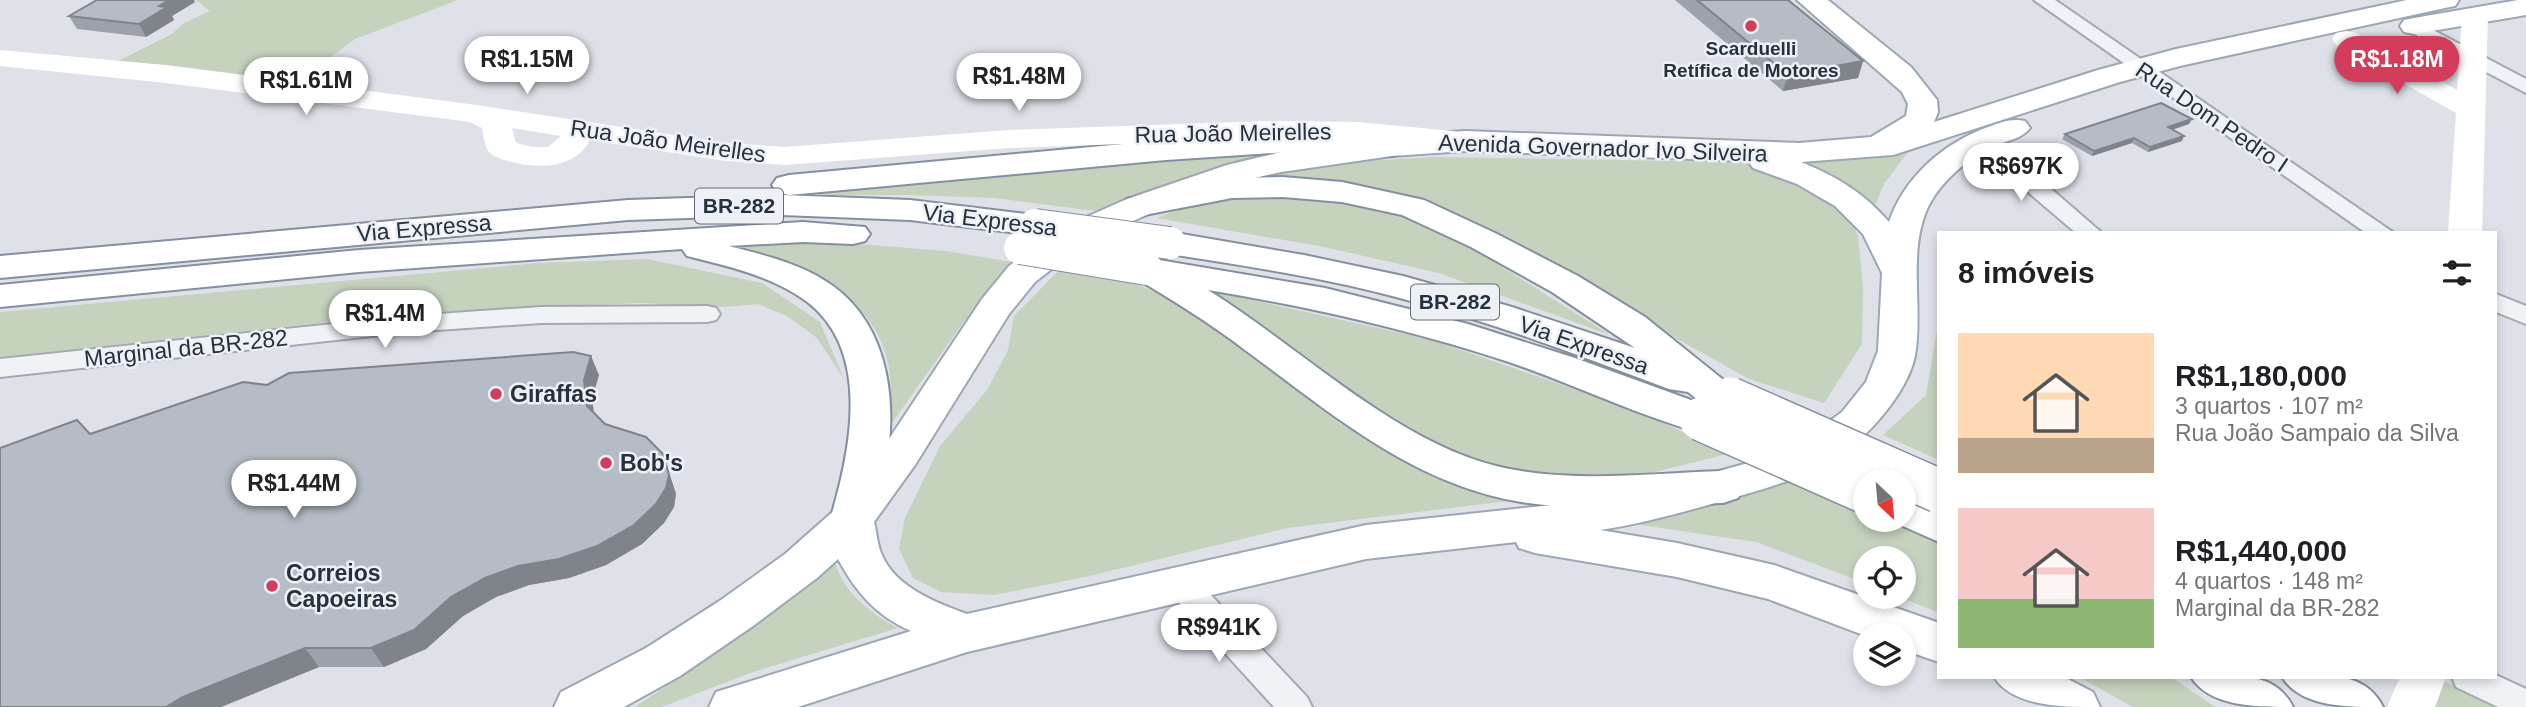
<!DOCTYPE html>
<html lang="pt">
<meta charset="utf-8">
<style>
body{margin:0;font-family:Arial,sans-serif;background:#f6f6f6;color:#202124;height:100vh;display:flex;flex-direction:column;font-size:26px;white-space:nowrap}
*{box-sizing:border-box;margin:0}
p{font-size:23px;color:#757577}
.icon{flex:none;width:38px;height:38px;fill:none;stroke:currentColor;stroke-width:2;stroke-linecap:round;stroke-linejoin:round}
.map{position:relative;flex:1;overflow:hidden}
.drawer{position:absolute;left:1937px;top:231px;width:560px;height:448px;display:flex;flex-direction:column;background:#fff;border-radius:0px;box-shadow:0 4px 10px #0003}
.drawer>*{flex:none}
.needle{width:46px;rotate:154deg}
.tools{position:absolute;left:1853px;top:469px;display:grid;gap:14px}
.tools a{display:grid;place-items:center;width:63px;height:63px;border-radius:50%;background:#fff;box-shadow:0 4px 10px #0003;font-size:35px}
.price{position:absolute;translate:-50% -60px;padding:0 16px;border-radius:24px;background:#fff;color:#222;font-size:23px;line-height:46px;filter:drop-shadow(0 2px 4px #0008)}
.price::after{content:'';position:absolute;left:50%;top:42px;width:21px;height:16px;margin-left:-10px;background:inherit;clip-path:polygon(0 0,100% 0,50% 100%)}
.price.on{background:#d33c5b;color:#fff}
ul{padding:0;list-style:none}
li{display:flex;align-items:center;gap:21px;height:175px;padding:0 21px}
li span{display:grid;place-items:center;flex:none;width:196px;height:140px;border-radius:0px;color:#555}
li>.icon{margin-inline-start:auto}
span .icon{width:84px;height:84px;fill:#fffc;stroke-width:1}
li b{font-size:30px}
h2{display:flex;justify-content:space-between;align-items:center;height:84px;padding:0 21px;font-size:30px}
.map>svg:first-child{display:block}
</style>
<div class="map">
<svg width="2526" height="707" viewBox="0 0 2526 707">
<rect width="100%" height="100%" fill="#dee2e8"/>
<path fill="#c4d2be" d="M196,0H458L355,39L295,84L118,61L172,34L184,23L210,11Z
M2418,37L2457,58L2456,68C2420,73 2404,63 2373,46Z
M1296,148L1216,167L1138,194L1103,212L995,198L911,195H795L920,181Z
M1908,152L1884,184L1875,206L1832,174L1799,161L1843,160Z
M1434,157L1737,162L1776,169L1848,212L1858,236L1863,287L1862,344L1824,403L1749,379L1488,233L1348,184L1297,178H1252L1349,162Z
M1285,194L1342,198L1400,211L1472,248L1610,335L1439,273L1324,247L1157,218C1200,200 1240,197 1285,194Z
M726,242L845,243L946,251L1012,262L963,323L892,423C891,403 892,382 888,363C873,289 788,261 726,242Z
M647,259L762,283L820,322L844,379L817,338L787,316L758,304L725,307L640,303L424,312L0,357V312L539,263Z
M1062,267L1120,277L1169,298L1219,328L1353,424L1424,470L1508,501L1287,528L1085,577L994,595L941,592L913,578L899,549L905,518L940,446L987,390L1008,350L1014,316Z
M1207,290L1432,340L1626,407L1731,453L1639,476L1553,480L1469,463L1397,429Z
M1937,330L1939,332V460L1883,435L1926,395Z
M1799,478L1865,508L1866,520H1891L1939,541V613L1900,597H1904V558H1866L1865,583L1756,542L1634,524Z
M835,563C845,594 870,613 898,628L753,672L662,707H635L754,627Z
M2079,677H2171L2215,707H2133Z
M2439,679L2494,707H2434Z"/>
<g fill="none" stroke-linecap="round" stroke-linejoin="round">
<defs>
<path id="street" d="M2034,0H2055L2394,233H2366Z
M2414,20L2526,79V93L2407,30L2404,26Z
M1981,133L1989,135L2102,233H2076L1973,145L1970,140L1973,135Z
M2496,294L2526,306V324L2496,312Z
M707,306L716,308L720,314L716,320L707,322L541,323L409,332L0,377V359L409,316L541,307Z
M1181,572L1192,575L1307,697L1312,707H1274L1170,593L1165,584L1170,575Z
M2496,675L2526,689V707H2498L2456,687L2452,677H2496Z"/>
<path id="primary" d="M1797,0H1828L1911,67L1937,100L1938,112L1934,122L2098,70L2176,49L2407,0H2459L2455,6L2445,8L2180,66L2120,82L1893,155L1801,162C1836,176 1864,193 1889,222C1905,176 1944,143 1988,127C2002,122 2011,118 2025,121L2030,128C2021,140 2006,140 1993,147C1967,159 1941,181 1928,207C1908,250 1922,303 1916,349C1914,369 1902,390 1890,406C1843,469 1791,481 1719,502C1679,513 1641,524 1600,530L1677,543L1774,565L1939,623V662L1904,650V635L1866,636L1768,599L1677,577L1535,553L1519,548L1516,542L1366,559L967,652L798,707H709L716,692L911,631C875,615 856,592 838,559L817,578L753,626L680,676L624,707H554L561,692L646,648L721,600L785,554L837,508L885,445L982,299L1009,266L1064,227L1127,199L1227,165L1281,152L1392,136L1465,131L1799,143L1871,137L1906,116L1908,104L1902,92ZM1465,151L1748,161L1753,168L1797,184L1835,206L1863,234L1882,273L1878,351L1866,382L1842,412L1806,438L1763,459L1645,491L1561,504L1366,525L967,614C937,603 895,587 882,555C877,545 877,533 874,522L915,465L1009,314L1035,282L1088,241L1151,213L1250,179L1281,172L1392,156Z
M2518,0H2526V15L2414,34L2404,32L2400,26L2404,20L2414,18Z
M1994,677H2064L2093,692L2100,707C2063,707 2013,707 1994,677Z"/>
<path id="highway" d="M1303,131L1392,136L1403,139L1408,146L1403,153L1392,156L1303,151L1166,160L789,195L777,192L772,185L777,178L789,175L1166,140Z
M1283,177L1342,182L1424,200L1495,233L1578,276L1645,317L1726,382L1732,391L1726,400L1712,404L1698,400L1688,392L1669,389C1579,355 1489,321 1396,297C1322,277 1245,266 1170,254L1158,250L1152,243L1158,236L1170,232L1304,255L1403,276L1512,307L1635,348L1552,292L1471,247L1402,215L1342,202L1283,197L1232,198L1139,216L1127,213L1122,206L1127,199L1232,178Z
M782,195L910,200L1035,215L1047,218L1052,225L1047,232L1035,235L910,220L782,215L628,220L0,278V256L628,200Z
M803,222L865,227L870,234L865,241L853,244L803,242L729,246C764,255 803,264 833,286C892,329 898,410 884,476C880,495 877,514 867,532L852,536L837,532L830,520C850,453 873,351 806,301C772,276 727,266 687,256L682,249L359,272L0,307V285L359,250Z
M1147,258L1325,288L1468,324L1575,358L1680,396L1715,409L1721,419L1715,429L1701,433C1637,415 1575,385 1512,363C1412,330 1311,307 1208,290C1297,345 1394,441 1496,466C1569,484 1649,473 1723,471L1738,476L1744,487L1738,498L1723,503C1656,504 1588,512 1521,502C1412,484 1331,413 1245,350C1210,323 1172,300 1134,277L1129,269L1134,261Z
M1904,493L1939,507V542L1889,520H1904Z
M2191,677C2229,677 2273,667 2293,707C2256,707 2210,707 2191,677Z
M2282,677C2320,677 2363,667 2383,707C2345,707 2301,707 2282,677Z"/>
</defs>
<use href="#street" stroke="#a3a9b2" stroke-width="4"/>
<use href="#primary" stroke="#9ca7b4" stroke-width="4"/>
<use href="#highway" stroke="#84909f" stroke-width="4"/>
<use href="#street" fill="#f0f3f6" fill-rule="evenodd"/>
<path fill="#fff" fill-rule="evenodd" d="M2475,8L2484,10L2488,16L2482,233H2448L2456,113L2336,45L2332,39L2336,33L2346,31L2356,33L2457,90L2462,16L2466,10Z
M0,50L166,65L477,105L726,143L784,147L1009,130L1268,121L1358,122L1453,131L1464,134L1468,140L1464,146L1453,149L1358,140L1268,139L1009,148L784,165L726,161L590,140C575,169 539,169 511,162C505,160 496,158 491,154C484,148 484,136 482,128L470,122L166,83L0,66ZM512,128L561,136L548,147H532L516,143Z
M2400,677H2446L2435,707H2387Z"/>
<use href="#primary" fill="#fff" fill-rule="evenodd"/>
<use href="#highway" fill="#fff" fill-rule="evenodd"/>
<defs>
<path id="highway-bridge-far1" d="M1035,225L1170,243
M1020,248L1147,269"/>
<path id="highway-bridge" d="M1730,399L1939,491
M1701,419L1866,492"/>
</defs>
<use href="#highway-bridge-far1" stroke="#84909f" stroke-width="34" stroke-linecap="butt"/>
<use href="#highway-bridge" stroke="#84909f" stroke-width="46" stroke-linecap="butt"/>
<use href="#highway-bridge-far1" stroke="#fff" stroke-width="32"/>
<use href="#highway-bridge" stroke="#fff" stroke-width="43"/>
</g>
<path fill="#9ca2a9" d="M1675,0H1788L1863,61L1858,78L1783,91Z
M195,2L172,16L174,20L146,37L77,29L69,16Z
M2189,124L2173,129L2182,141L2148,152L2132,143L2092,156L2062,139L2065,134Z
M599,375L592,399L594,412L605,424L663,454L676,494L674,507L664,523L642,544L606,565L569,578L529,585L496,597L463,616L426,649L384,667H319L221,707H0L90,434L267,385Z"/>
<path fill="#7f848a" d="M169,0H194L195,2L172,16L174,20L146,37L139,24L159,6Z
M1863,61L1858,78L1783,91L1788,75Z
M2192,119L2189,124L2166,132L2168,127Z
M2184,136L2182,141L2148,152L2150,147Z
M2134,138L2132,143L2092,156L2094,151Z
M591,356L599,375L592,399L595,425L587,406L584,380Z
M663,454L676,494L674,507L664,523L642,544L606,565L569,578L529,585L496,597L463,616L426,649L384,667L371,648L451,597L485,578Z
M305,648L319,667L221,707H166L183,697Z"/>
<path fill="#b5bcc5" stroke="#7f848a" stroke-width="2" d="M97,0H169L159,6L167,7L139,24L69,16Z
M1697,0H1788L1863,61L1788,75Z
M2161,103L2192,119L2168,127L2184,136L2150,147L2134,138L2094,151L2065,134Z
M573,352L591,356L584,380L587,406L605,424L646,437L663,454L669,475L666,488L656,504L634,525L597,546L559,559L518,566L485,578L451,597L414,630L371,648H305L183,697L166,707H0V448L77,420L90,434L243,382L267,385L289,373Z"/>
<g fill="#d33c5b" stroke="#edf1f6" stroke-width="2.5">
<circle cx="1751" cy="26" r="7"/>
<circle cx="496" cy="394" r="7"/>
<circle cx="606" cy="463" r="7"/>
<circle cx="272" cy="586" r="7"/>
</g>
<g text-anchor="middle" stroke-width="5" stroke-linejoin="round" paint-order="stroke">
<g font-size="19" font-weight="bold" fill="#26313f" stroke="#edf1f6">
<text x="1751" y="55">Scarduelli<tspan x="1751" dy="22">Retífica de Motores</tspan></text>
</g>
<g fill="#edf1f6" stroke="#626b76" stroke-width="2">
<rect x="695" y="188.5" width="88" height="35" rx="5"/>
<rect x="1411" y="284.5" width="88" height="35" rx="5"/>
</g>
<g font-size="21" font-weight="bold" fill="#26313f">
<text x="739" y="213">BR-282</text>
<text x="1455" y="309">BR-282</text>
</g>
<g font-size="23" fill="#26313f" stroke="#edf1f6">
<text transform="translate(2212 117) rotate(34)" y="8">Rua Dom Pedro I</text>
<text transform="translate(1233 133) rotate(-1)" y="8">Rua João Meirelles</text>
<text transform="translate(668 141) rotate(8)" y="8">Rua João Meirelles</text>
<text transform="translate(1603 148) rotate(2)" y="8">Avenida Governador Ivo Silveira</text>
<text transform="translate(990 220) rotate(7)" y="8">Via Expressa</text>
<text transform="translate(424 228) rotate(-5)" y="8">Via Expressa</text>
<text transform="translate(1584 345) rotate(19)" y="8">Via Expressa</text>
<text transform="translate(186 348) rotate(-6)" y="8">Marginal da BR-282</text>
</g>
<g font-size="23" font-weight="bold" fill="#26313f" stroke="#edf1f6" text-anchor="start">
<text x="510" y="402">Giraffas</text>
<text x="620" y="471">Bob's</text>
<text x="286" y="581">Correios<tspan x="286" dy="26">Capoeiras</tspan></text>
</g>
</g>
</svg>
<div class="tools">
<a><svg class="needle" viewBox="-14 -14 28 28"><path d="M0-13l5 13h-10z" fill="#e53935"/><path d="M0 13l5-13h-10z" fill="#757577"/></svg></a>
<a><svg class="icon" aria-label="locate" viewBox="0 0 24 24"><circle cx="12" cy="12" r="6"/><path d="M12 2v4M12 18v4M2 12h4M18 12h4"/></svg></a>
<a><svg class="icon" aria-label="layers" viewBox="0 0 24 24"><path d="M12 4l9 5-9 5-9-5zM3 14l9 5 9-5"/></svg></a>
</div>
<b class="price" style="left:527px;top:96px">R$1.15M</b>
<b class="price on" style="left:2397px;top:96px">R$1.18M</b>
<b class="price" style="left:1019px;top:113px">R$1.48M</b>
<b class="price" style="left:306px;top:117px">R$1.61M</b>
<b class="price" style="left:2021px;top:203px">R$697K</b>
<b class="price" style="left:385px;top:350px">R$1.4M</b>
<b class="price" style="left:294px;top:520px">R$1.44M</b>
<b class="price" style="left:1219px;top:664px">R$941K</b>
<section class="drawer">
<h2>8 imóveis<svg class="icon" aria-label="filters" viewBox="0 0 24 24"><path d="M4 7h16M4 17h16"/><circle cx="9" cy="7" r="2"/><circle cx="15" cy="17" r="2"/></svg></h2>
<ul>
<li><span style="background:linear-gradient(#ffd9b3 75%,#b9a48a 0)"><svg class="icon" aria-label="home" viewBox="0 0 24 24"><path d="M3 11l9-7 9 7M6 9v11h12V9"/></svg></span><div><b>R$1,180,000</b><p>3 quartos · 107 m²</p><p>Rua João Sampaio da Silva</p></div></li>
<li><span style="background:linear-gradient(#f6c9c9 65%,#8fb573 0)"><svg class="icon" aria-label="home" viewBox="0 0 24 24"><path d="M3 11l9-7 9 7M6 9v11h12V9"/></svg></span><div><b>R$1,440,000</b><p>4 quartos · 148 m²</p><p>Marginal da BR-282</p></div></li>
</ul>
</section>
</div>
